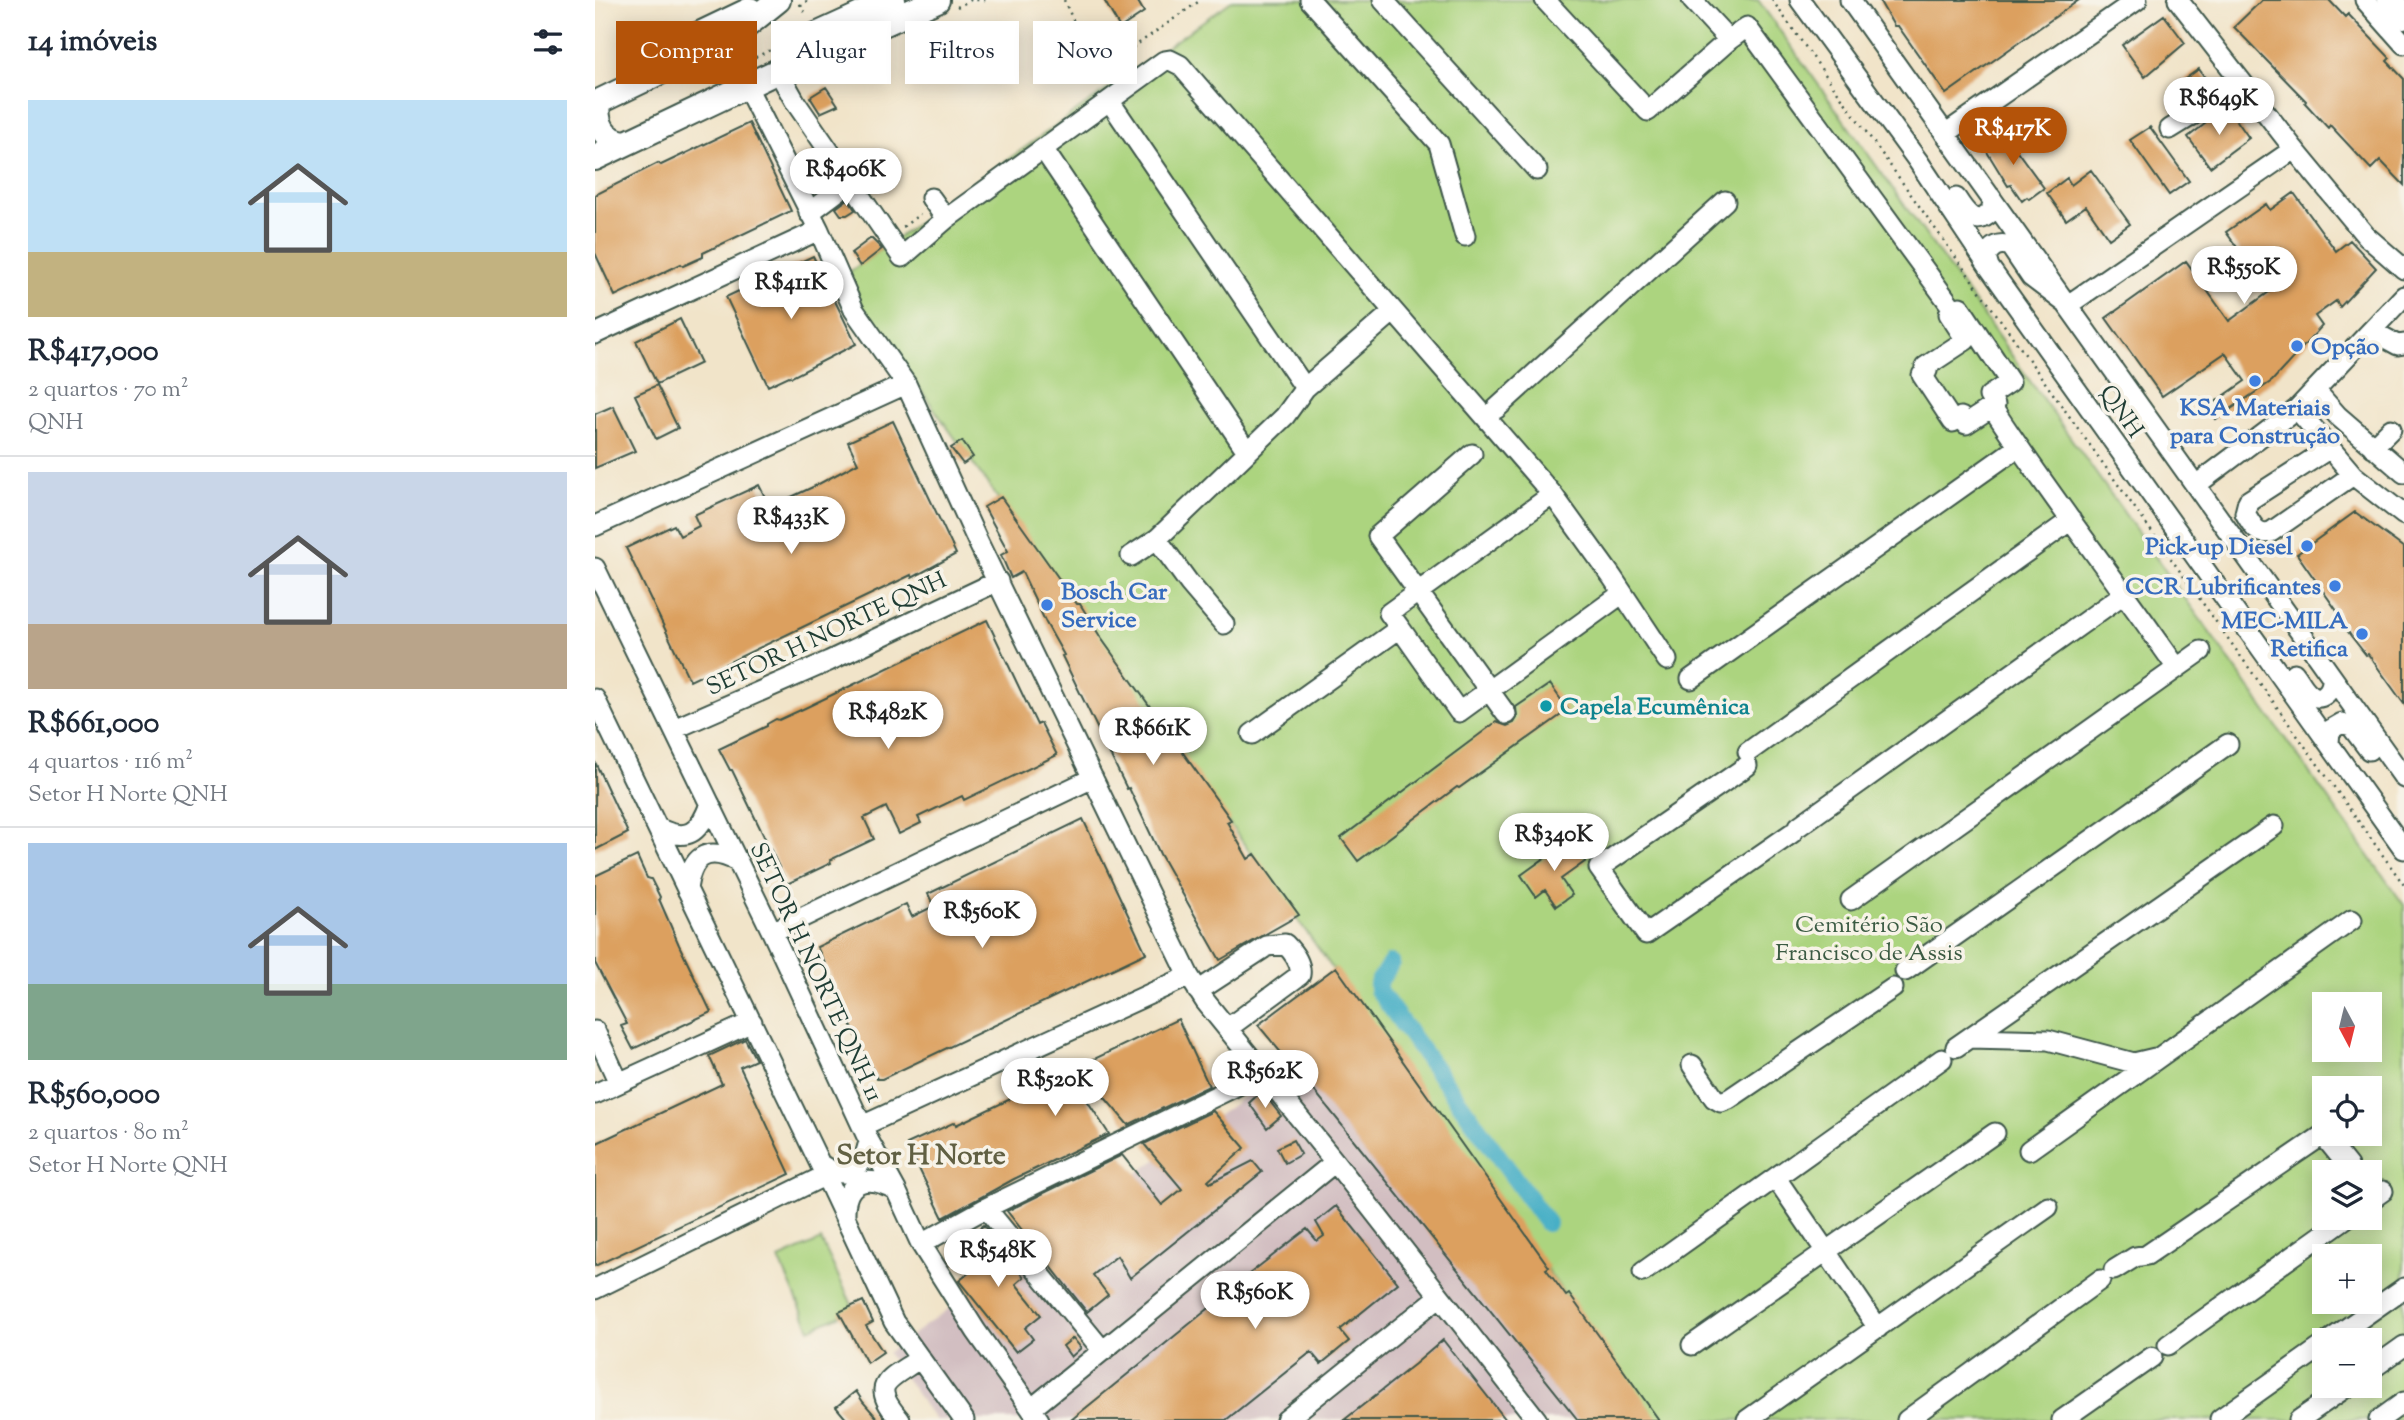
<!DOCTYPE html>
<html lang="pt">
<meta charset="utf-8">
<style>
body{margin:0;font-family:"Sorts Mill Goudy",serif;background:#f6f6f7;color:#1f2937;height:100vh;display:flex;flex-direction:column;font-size:26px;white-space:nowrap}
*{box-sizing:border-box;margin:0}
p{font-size:23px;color:#747a83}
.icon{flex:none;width:38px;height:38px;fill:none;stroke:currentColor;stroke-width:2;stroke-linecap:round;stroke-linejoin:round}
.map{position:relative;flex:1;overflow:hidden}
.side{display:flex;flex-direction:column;background:#fff;width:595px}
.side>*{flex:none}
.banner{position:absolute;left:21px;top:21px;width:665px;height:63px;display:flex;gap:14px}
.needle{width:46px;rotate:173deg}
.buttons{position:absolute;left:1717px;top:992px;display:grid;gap:14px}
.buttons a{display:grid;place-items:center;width:70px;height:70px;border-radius:0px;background:#fff;box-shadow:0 4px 18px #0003;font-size:35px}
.price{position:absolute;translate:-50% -60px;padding:0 16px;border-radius:24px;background:#fff;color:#222;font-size:23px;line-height:46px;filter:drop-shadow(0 2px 4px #0008)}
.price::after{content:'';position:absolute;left:50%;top:42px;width:21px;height:16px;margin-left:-10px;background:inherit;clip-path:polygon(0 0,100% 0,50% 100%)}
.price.active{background:#b45309;color:#fff}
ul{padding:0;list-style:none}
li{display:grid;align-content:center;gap:14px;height:371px;padding:0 28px}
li+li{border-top:2px solid #e0e1e3}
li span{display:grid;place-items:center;height:217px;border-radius:0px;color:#555}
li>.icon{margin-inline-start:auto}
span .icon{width:126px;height:126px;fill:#fffc;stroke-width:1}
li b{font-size:30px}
h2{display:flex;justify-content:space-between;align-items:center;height:84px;padding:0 28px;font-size:30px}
.chip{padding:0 24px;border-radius:0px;background:#fff;box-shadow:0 4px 18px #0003;font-size:24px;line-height:63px}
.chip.active{background:#b45309;color:#fff}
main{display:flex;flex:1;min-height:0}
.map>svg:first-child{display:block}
</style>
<main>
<section class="side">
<h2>14 imóveis<svg class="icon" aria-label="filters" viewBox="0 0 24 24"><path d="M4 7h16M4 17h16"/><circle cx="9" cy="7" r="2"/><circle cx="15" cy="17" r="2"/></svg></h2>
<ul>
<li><span style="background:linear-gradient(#bfe0f5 70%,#c2b280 0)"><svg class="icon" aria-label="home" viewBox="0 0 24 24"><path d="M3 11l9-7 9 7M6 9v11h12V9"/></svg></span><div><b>R$417,000</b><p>2 quartos · 70 m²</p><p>QNH</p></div></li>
<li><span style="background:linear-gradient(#c9d6e8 70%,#b9a48a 0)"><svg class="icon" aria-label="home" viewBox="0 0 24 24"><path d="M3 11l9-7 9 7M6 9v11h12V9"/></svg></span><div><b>R$661,000</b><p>4 quartos · 116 m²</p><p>Setor H Norte QNH</p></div></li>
<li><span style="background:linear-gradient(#a9c7e8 65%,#7fa58c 0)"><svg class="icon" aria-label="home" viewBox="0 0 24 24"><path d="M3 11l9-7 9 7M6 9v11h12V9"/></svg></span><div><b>R$560,000</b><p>2 quartos · 80 m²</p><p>Setor H Norte QNH</p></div></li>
</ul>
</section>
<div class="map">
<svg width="1809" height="1420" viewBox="0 0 1809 1420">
<rect width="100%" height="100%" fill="#f7f3e8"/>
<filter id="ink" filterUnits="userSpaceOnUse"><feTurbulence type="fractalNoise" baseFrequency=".0143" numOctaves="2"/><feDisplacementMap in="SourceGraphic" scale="14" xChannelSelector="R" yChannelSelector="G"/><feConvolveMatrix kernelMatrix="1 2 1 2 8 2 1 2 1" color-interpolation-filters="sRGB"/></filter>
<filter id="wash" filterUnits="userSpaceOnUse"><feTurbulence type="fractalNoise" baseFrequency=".00686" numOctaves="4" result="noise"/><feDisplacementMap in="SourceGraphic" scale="28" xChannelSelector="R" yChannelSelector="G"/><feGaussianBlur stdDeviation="1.57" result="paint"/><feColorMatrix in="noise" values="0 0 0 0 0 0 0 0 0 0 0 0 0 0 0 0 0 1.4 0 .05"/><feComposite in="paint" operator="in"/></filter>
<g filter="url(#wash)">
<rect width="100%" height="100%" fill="#f1e4c9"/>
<path fill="#d2bec1" d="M763,1015L1040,1420H340L292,1353Z"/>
<path fill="#acd47f" stroke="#66885a" stroke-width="2" fill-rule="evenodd" d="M638,0H1163L1809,905V1420H1059L246,278ZM1729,1004H1774V1050H1729ZM1729,1088H1774V1134H1729ZM1729,1172H1774V1218H1729ZM1729,1256H1774V1302H1729ZM1729,1340H1774V1386H1729Z
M226,1240L259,1309L215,1329L184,1259Z"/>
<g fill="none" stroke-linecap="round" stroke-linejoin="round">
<path stroke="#47afc6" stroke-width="18" d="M796,963L783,983V990L952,1223"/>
</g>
<g id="blocks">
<path fill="#dca05f" d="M509,0H542L549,12L525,28Z
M1284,0H1484L1351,94L1303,26H1299Z
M1667,0H1734L1750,17L1753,14L1795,58L1792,61L1809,79V185L1785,160L1776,169L1735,125L1733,128L1710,103L1711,101L1639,27Z
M1569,15L1590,43L1550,77L1527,45Z
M1604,69L1617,88L1595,102L1583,84Z
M231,87L243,105L225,113L215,97Z
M1633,108L1654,138L1615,167L1593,137L1610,124L1609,123Z
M154,123L196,211L108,253V257L88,266L86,264L20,296L0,253V195L63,163L66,165Z
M1555,127L1594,181L1574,195L1535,140Z
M1409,133L1449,188L1434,199L1432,197L1427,201L1416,185L1413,186L1389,147L1401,135L1404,136Z
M219,151L227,163L215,171L207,160Z
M1496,170L1535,224L1514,239L1491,206L1471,220L1452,193L1472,178L1476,185Z
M1699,193L1741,251L1755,240L1781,268L1745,307L1741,301L1720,316L1727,326L1677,381L1621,419L1613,407L1650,381L1630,353L1567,396L1511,318L1591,261L1634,321L1674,292L1631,232L1671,204L1675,210Z
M253,199L260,210L252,215H246L241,208Z
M276,238L287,249L265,266L256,253Z
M218,256L261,344L197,377L194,376L173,386L131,297Z
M85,319L106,363L62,384L41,341Z
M62,385L83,428L61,439L40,395Z
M18,406L40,451L0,468V414Z
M298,421L361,554L317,578L316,575L95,681L31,548L79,525L85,536L104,526L99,515L164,485L175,507L220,486L263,463L253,442Z
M367,441L378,457L368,464L356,448Z
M406,497L482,604H485L506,638L636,820L632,822L653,859L660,854L704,915L625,960L565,854L534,788L532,789L467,656L469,655L451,623L427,572L416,578L406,555L413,551L389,507Z
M1760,512L1809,548V704L1773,654L1771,655L1756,636L1742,616L1744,614L1702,554Z
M392,620L442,725L446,723L462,755L369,800L367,796L323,817L326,823L304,834L291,807L269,818L279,839L235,860L236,863L192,884L137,770H135L124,749L172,726V724L181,719L184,720L210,708Z
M955,684L973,710L864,788L862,787L763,861L746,838L901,722L912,726L919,723L922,718L921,707Z
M0,762L33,833L0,850Z
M488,819L551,953L287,1079H282L252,1017L254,1014L222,947L311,904L317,917L339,906L333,894Z
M975,840L991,861L966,879L977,895L961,906L950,890L941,897L926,875Z
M42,856L52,878L56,879L65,897L64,899L84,945L116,1012L38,1049L26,1026L32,1024L0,963V876Z
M741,967L954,1267L951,1269L957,1277L971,1296L974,1294L1064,1420H983L690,1054L688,1055L663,1025Z
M583,1019L614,1086L533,1125L495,1080L484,1088L514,1134L419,1179L348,1218L312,1144L360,1122L361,1125Z
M150,1039L161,1060L145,1067L195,1174L0,1266V1144L127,1084L114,1056Z
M667,1091L686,1116L672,1128L654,1103Z
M618,1111L650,1148L613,1181L615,1183L658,1161L667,1172L535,1278L522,1256L498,1275L513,1295L492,1312L412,1211L527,1155L567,1205L587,1189L549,1144Z
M698,1140L706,1154L690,1163L682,1148Z
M741,1206L803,1283L745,1330L754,1341L726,1364L716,1352L631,1420H476L655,1275L654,1274L712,1229L722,1241L729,1236L721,1222Z
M389,1225L429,1277L421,1284L446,1315L430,1328L438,1339L421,1352L364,1281L382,1266L365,1245Z
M268,1301L278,1322L271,1326L288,1352L272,1363L244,1312Z
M478,1338L486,1348L476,1357L468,1346Z
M848,1340L911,1420H749L820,1364Z
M261,1391L268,1402L284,1420H252L241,1407Z"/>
</g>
</g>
<g filter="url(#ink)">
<use href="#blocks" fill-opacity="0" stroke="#3e564a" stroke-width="2"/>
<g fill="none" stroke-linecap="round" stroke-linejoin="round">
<defs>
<path id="minor" d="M715,0L844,144L870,236
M788,0L942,170
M950,0L1053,111L1134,40L1152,27L1359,310
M1097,0L1134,40
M1205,0L1323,161L1394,267L1809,849
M1255,0L1809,778
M1583,0L1699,149L1771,236L1809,269
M1770,0L1809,44
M183,71L201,103L307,257L351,219L569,61L575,60L585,65L958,495L1017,577L1072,660
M152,87L224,230L259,310L311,384L383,542L594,976L610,1001L740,1162L942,1420
M520,109L710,388
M1575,129L1648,84
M1350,134L1542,0
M453,156L652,451
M336,198L351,219
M1361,198C1370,212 1380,228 1396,212L1398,202L1396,197
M214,213L282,162
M1394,267L1391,257C1396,246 1404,242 1415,246L1436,277L1473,305L1699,149
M1365,307L1415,382L1394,396L1400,405L1371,424L1366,417L1358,422L1327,375L1332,371L1330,367L1371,340L1354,314Z
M1777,331L1803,345L1809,344
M0,334L224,230
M1721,391L1743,416L1809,473
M1397,407C1455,496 1521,580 1582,668
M901,409L1130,201
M1702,409L1758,475L1809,515
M1778,447L1796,429
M1735,448L1653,501L1650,513C1657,524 1661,536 1676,532L1758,475
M877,454L783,536L911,714
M1601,485L1702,409L1809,296
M0,526L311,384
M562,539L594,583L629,624
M536,556L562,539L690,416L710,388L792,317
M0,568L177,932L274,1141L301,1190L326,1244L381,1331L444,1420
M805,628L864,712L1021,598
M1699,673C1704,679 1707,687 1713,692C1725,705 1738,691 1737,677
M1096,679L1423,447
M0,699L225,1164L299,1322L369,1420
M79,729L234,661L403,581
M657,734L805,628L794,613L950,500
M1734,743L1735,730L1747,723L1756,726L1774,750
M1153,752L1476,520
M1152,766L1004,868L1051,934L1197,833
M1204,826L1530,593
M63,828C92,842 104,834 115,804
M92,890C96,857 111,845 142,861
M1256,900L1606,651
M177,932L498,778
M1310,971L1633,744
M603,991L672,946L690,944C698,952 707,963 705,975L633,1028
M0,1031L24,1083
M1375,1038L1453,1040L1539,1063L1560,1058
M1361,1047L1679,826
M1097,1065L1119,1098L1126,1102L1134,1099L1298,988
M0,1094L157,1022
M267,1126L594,976
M1434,1150L1757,920
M225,1164C252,1183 268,1170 274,1141
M1181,1178L1283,1328
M1774,1201L1788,1191
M391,1208L508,1351
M250,1217C249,1179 272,1174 301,1190
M326,1244L391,1208L668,1073
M1519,1270L1540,1257L1552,1255L1728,1135L1753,1166L1755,1172
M1048,1272L1347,1059
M0,1289L229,1176
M1735,1340L1809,1288
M1097,1345L1400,1133
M1573,1345L1751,1218
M1774,1371L1809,1346
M436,1409L740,1162
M1625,1419L1729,1345
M305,1420C274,1383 292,1381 324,1359
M691,1420L844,1297
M1152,1420L1453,1207
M1312,1420L1505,1280
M1467,1420L1557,1357
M1704,1420L1753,1386
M1784,1420L1809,1402"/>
<path id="major" d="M1795,0L1809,16
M215,38L298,0
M84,44L155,10
M31,143C9,141 0,123 3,102L136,38L183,0
M0,158L183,71L342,0"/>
</defs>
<use href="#minor" stroke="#3e564a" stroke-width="23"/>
<use href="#major" stroke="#3e564a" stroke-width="28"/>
<path stroke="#3e564a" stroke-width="2.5" stroke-dasharray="2 5" stroke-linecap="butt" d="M469,0L487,40L496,49V61L501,73
M1177,0L1809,885
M206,4L211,17
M204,5L214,0
M362,7L376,0H393
M129,73L195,40
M506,83L501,73L606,0
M308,227L325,214"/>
<use href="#minor" stroke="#fff" stroke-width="19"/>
<use href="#major" stroke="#fff" stroke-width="24"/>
</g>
</g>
<g fill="#3f7fe0" stroke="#f7f3e8" stroke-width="2.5">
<circle cx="1702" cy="346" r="7"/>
<circle cx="1660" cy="381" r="7"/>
<circle cx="1712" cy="546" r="7"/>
<circle cx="1740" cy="586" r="7"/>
<circle cx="452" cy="605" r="7"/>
<circle cx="1767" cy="634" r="7"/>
</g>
<circle fill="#0f9aa8" stroke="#f7f3e8" stroke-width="2.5" cx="951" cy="706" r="7"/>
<g text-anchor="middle" stroke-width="7" stroke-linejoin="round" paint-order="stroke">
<g font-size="24" font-weight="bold" fill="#366cbe" stroke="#f7f3e8" text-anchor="end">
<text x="1716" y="354" text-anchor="start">Opção</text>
<text x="1660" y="415" text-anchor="middle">KSA Materiais<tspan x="1660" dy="28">para Construção</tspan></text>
<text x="1698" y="554">Pick-up Diesel</text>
<text x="1726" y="594">CCR Lubrificantes</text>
<text x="466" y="599" text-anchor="start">Bosch Car<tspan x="466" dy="28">Service</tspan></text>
<text x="1753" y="628">MEC-MILA<tspan x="1753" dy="28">Retifica</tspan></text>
</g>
<g font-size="24" fill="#1f3d34" stroke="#f7f3e8">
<text transform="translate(1527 411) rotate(55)" y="8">QNH</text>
<text transform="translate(231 633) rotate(-25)" y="8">SETOR H NORTE QNH</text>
<text transform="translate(222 972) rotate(65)" y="8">SETOR H NORTE QNH 11</text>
</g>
<g font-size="24" font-weight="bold" fill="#0d838f" stroke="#f7f3e8" text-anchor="start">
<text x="965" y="714">Capela Ecumênica</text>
</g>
<g font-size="24" fill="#3b5b43" stroke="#f7f3e8">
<text x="1274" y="932">Cemitério São<tspan x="1274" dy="28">Francisco de Assis</tspan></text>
</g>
<g font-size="28" font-weight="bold" fill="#616043" stroke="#f7f3e8">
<text x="326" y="1164">Setor H Norte</text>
</g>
</g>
</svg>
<div class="buttons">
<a><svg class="needle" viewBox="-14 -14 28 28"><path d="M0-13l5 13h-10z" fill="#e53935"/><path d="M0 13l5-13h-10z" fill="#747a83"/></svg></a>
<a><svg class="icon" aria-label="locate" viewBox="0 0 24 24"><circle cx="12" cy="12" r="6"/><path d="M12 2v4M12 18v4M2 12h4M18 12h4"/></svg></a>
<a><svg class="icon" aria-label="layers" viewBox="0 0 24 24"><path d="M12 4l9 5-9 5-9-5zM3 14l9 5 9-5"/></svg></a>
<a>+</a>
<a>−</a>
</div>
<b class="price" style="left:1624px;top:137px">R$649K</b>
<b class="price active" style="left:1418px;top:167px">R$417K</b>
<b class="price" style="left:251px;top:208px">R$406K</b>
<b class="price" style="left:1649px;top:306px">R$550K</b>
<b class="price" style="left:196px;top:321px">R$411K</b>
<b class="price" style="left:196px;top:556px">R$433K</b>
<b class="price" style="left:293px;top:751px">R$482K</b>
<b class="price" style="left:558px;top:767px">R$661K</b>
<b class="price" style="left:959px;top:873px">R$340K</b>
<b class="price" style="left:387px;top:950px">R$560K</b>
<b class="price" style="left:670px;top:1110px">R$562K</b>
<b class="price" style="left:460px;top:1118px">R$520K</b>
<b class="price" style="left:403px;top:1289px">R$548K</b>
<b class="price" style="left:660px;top:1331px">R$560K</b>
<div class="banner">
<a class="chip active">Comprar</a>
<a class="chip">Alugar</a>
<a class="chip">Filtros</a>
<a class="chip">Novo</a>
</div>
</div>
</main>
